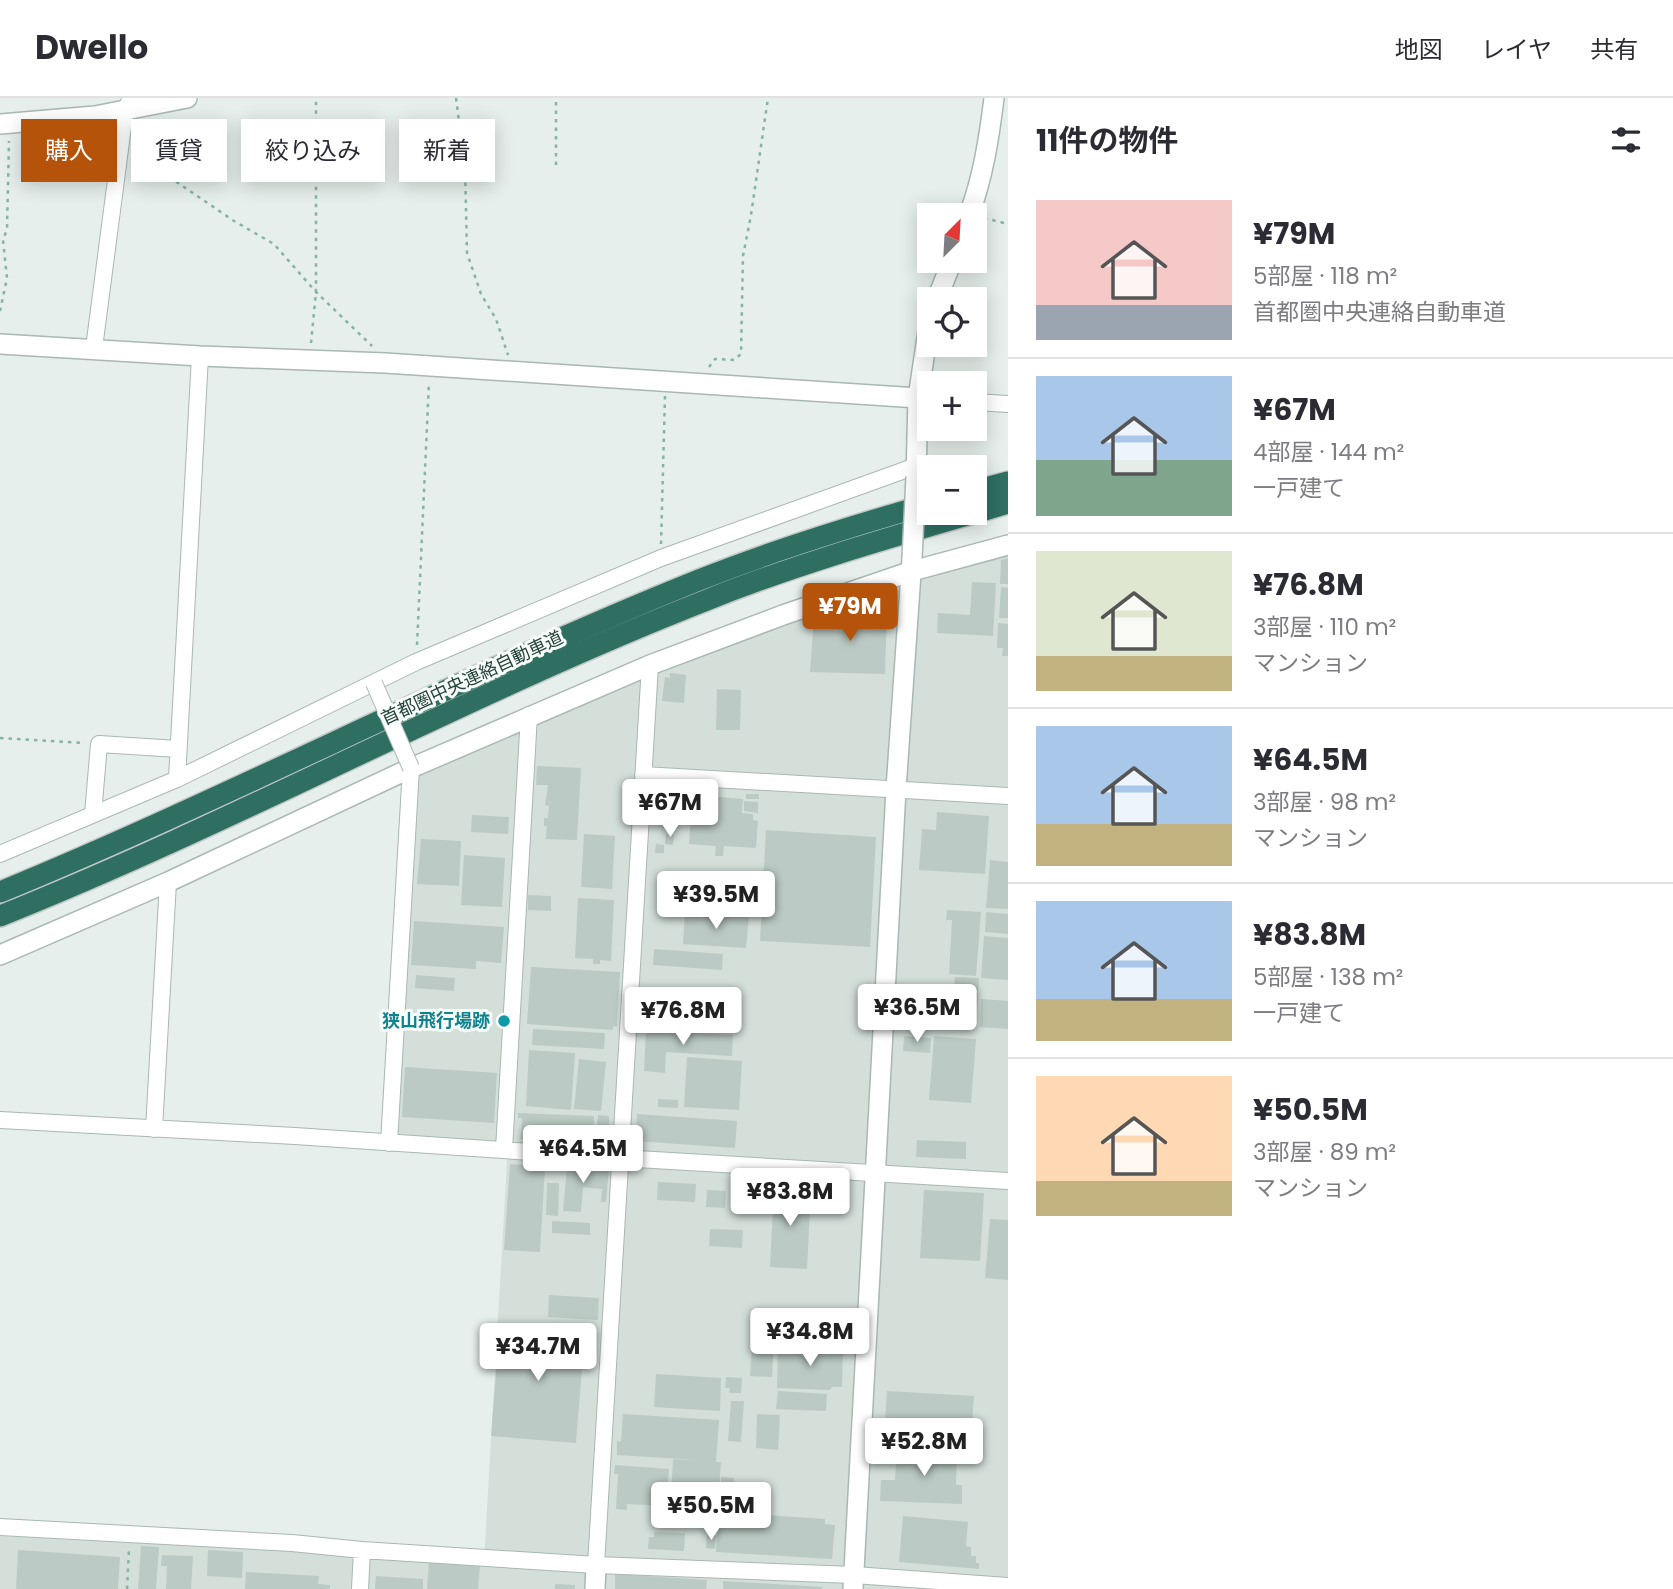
<!DOCTYPE html>
<html lang="ja">
<meta charset="utf-8">
<style>
body{margin:0;font-family:Poppins,"Noto Sans JP",sans-serif;background:#f7f7f7;color:#2b2b33;height:100vh;display:flex;flex-direction:column;font-size:26px;white-space:nowrap}
*{box-sizing:border-box;margin:0}
p{font-size:23px;color:#7c7c81}
.icon{flex:none;width:38px;height:38px;fill:none;stroke:currentColor;stroke-width:2;stroke-linecap:round;stroke-linejoin:round}
.map{position:relative;flex:1;overflow:hidden}
.sheet{display:flex;flex-direction:column;background:#fff;width:665px}
.sheet>*{flex:none}
.top-card{position:absolute;left:21px;top:21px;width:665px;height:63px;display:flex;gap:14px}
.needle{width:46px;rotate:24deg}
.controls{position:absolute;left:917px;top:105px;display:grid;gap:14px}
.controls a{display:grid;place-items:center;width:70px;height:70px;border-radius:0px;background:#fff;box-shadow:0 4px 18px #0003;font-size:35px}
.price{position:absolute;translate:-50% -60px;padding:0 16px;border-radius:7px;background:#fff;color:#222;font-size:23px;line-height:46px;filter:drop-shadow(0 2px 4px #0008)}
.price::after{content:'';position:absolute;left:50%;top:42px;width:21px;height:16px;margin-left:-10px;background:inherit;clip-path:polygon(0 0,100% 0,50% 100%)}
.price.current{background:#b45309;color:#fff}
ul{padding:0;list-style:none}
li{display:flex;align-items:center;gap:21px;height:175px;padding:0 28px}
li+li{border-top:2px solid #e1e1e2}
li span{display:grid;place-items:center;flex:none;width:196px;height:140px;border-radius:0px;color:#555}
li>.icon{margin-inline-start:auto}
span .icon{width:84px;height:84px;fill:#fffc;stroke-width:1}
li b{font-size:30px}
h2{display:flex;justify-content:space-between;align-items:center;height:84px;padding:0 28px;font-size:30px}
.chip{padding:0 24px;border-radius:0px;background:#fff;box-shadow:0 4px 18px #0003;font-size:24px;line-height:63px}
.chip.current{background:#b45309;color:#fff}
header{display:flex;align-items:center;gap:42px;box-sizing:border-box;height:98px;padding:0 35px;background:#fff;border-bottom:2px solid #e1e1e2}
header strong{font-size:33px}
nav{display:flex;gap:38px;margin-inline-start:auto;font-size:24px}
main{display:flex;flex:1;min-height:0}
.map>svg:first-child{display:block}
</style>
<header>
<strong>Dwello</strong>
<nav><a>地図</a><a>レイヤ</a><a>共有</a></nav>
</header>
<main>
<div class="map">
<svg width="1008" height="1491" viewBox="0 0 1008 1491">
<rect width="100%" height="100%" fill="#e6efeb"/>
<path fill="#d4dfda" d="M1008,453V1491H0V1438L484,1463L508,1047L395,1036L416,676L688,559L923,475Z"/>
<path fill="#bbcac4" d="M1008,460V486H1000L1001,462Z
M972,484L996,485L993,538L937,535L938,515L970,517Z
M1001,489L1008,490V520H999Z
M845,513L887,514L885,576L810,574L814,520L844,518Z
M998,525L1008,526V558H1002L1003,550H997Z
M670,575L686,577L684,605L662,603L665,579L670,580Z
M717,591L741,592L740,632H716Z
M537,668L581,670L577,742L546,741L547,728H544V720H548L549,708L545,707L548,687H536Z
M656,690H665L664,706H655Z
M667,691L683,692V702L667,701Z
M746,696H759V701H746Z
M696,697L743,701L742,715L753,716V722L758,723L756,750L724,748L723,758H715L716,748L689,746L691,710L695,711Z
M744,703L758,704V715L744,713Z
M937,714L989,718L985,776L919,772L922,731L936,732Z
M472,717L509,719L508,736L471,734Z
M766,732L876,739L870,849L760,843Z
M584,736L615,738L612,791L581,789Z
M666,736L674,737L673,747L665,746Z
M421,741L461,743L459,788L417,786Z
M656,746L664,747V755H655Z
M464,757L505,760L502,809L461,807Z
M990,762L1008,764V811L986,810Z
M528,797L551,798V813L528,812Z
M578,800L614,802L611,863L600,862V866H593V861L575,860Z
M947,812L981,814L976,878L949,876L952,822H946Z
M986,814L1008,816V836L985,834Z
M685,815L715,817L714,819L724,820V817L749,818L746,850L683,846Z
M414,823L504,829L501,865L476,863V871L411,867Z
M984,838L1008,840V882L981,880Z
M654,851L723,856L722,872L653,867Z
M531,869L620,874L617,929L613,928V932L527,926Z
M416,877L455,880L454,893L415,890Z
M955,879L979,880L977,911L953,909Z
M981,901L1008,903V931L980,929Z
M533,931L605,935L604,951L532,947Z
M646,932L733,937L732,958L666,954L665,975L644,973Z
M904,938L931,940L930,955L903,953Z
M934,938L976,941L971,1005L929,1002Z
M529,952L575,955L571,1012L526,1008Z
M687,959L742,963L739,1012L684,1009Z
M579,961L606,964L601,1013L574,1011Z
M405,969L497,975L494,1025L402,1019Z
M658,1001L678,1002V1010L658,1009Z
M518,1015L594,1018L593,1045L521,1041L522,1020H518Z
M637,1016L737,1023L735,1050L636,1043Z
M598,1017L609,1018V1027H597Z
M917,1042L966,1044V1061L916,1059Z
M510,1066L545,1069L540,1154L504,1152Z
M567,1068L609,1071L606,1104H601L602,1091L583,1089L581,1114L563,1113Z
M658,1084L696,1086L695,1104L657,1102Z
M547,1085H559L558,1118L546,1117Z
M774,1088L811,1090L807,1171L770,1169Z
M707,1092L726,1093L725,1110L706,1109Z
M924,1092L984,1095L980,1163L920,1160Z
M990,1121L1008,1122V1182L985,1180Z
M552,1123L590,1125V1137L552,1135Z
M710,1131L743,1132L742,1150L709,1148Z
M549,1197L599,1200L598,1222L548,1219Z
M500,1225L585,1232L576,1345L491,1338Z
M752,1245L774,1246L772,1279L750,1278Z
M778,1247L843,1250L842,1289H832L830,1292L777,1290Z
M656,1276L721,1280L720,1313L654,1309Z
M726,1279L742,1280L741,1295H729L730,1290H725Z
M778,1293L827,1296L826,1313L776,1311Z
M887,1293L974,1298L972,1327L885,1322Z
M731,1303H744L741,1344L728,1343Z
M623,1316L719,1322L716,1364H721L717,1421L719,1414L825,1421V1426L835,1427L832,1461L716,1454L717,1435H712L713,1422L670,1419L673,1361L698,1362L617,1357V1343L621,1344Z
M757,1316L780,1317L778,1352L756,1350Z
M902,1350L957,1352L956,1387H962V1406L880,1403L881,1382H895L896,1366H901Z
M968,1351H983L982,1360L967,1359Z
M615,1367L669,1371L666,1408L627,1406V1412L616,1411L618,1376H614Z
M721,1379L734,1380L733,1395L721,1394Z
M903,1418L968,1424L966,1448L971,1449V1458H976V1465H979V1471L899,1464Z
M654,1434L685,1435L684,1453L648,1451L649,1439H654Z
M707,1437H716L715,1451L706,1450Z
M141,1448L159,1449L156,1491H138Z
M18,1452L120,1459L118,1491H16Z
M208,1452L243,1454L242,1480L207,1478Z
M162,1457L193,1458L191,1491H166L167,1468H161Z
M429,1464L480,1467L478,1491H427Z
M246,1474L319,1478L318,1486L330,1487V1491H245Z
M615,1476L707,1482L706,1491H615Z
M376,1478L423,1481V1491H375Z
M723,1483L822,1489V1491H723Z
M555,1486L575,1487V1491H555Z"/>
<g fill="none" stroke-linecap="round" stroke-linejoin="round">
<defs>
<path id="minor" d="M94,250L125,13L131,0
M975,304L1008,306
M643,677L1008,698
M177,681L200,258
M93,716L99,646L178,651
M0,756L177,681L416,564L661,460L916,368
M0,1022L295,1038L620,1060L1008,1083
M154,1031L168,784
M389,1045L411,670
M504,1052L529,617
M0,1429L292,1445L362,1452L596,1467L854,1477L1008,1488
M596,1467L650,567
M360,1491L362,1452"/>
<path id="tertiary" d="M0,26L95,18L187,0
M969,117C983,79 989,41 994,0
M937,201L952,163
M0,246L200,258L385,265L918,300
M916,379L918,300L929,226
M0,857L168,784L411,670L650,567L783,517L912,473L1008,447
M595,1491L596,1467
M853,1491L896,691L912,461"/>
<path id="motorway" d="M975,393L1008,384
M975,415L1008,405
M0,794C236,697 462,577 699,482C774,452 852,428 929,406
M0,818C240,722 467,596 707,502C794,467 885,441 974,415"/>
</defs>
<use href="#minor" stroke="#a8b8b2" stroke-width="18"/>
<use href="#tertiary" stroke="#a8b8b2" stroke-width="22"/>
<use href="#motorway" stroke="#c2cac8" stroke-width="24"/>
<path stroke="#86b3a5" stroke-width="2.5" stroke-dasharray="3.5 5" stroke-linecap="butt" d="M456,0L465,69L467,155L481,196L496,221L508,257
M134,55L234,123L274,146L316,194L372,248
M556,67V0
M984,120L1008,126
M0,213L7,180L3,142L7,131L9,43
M311,245L316,194V0
M709,269L715,261L734,262L741,256L743,158L751,117L768,0
M661,446L665,298
M417,547L429,284
M0,640L85,645
M127,1491L129,1451"/>
<use href="#minor" stroke="#fff" stroke-width="16"/>
<use href="#tertiary" stroke="#fff" stroke-width="19"/>
<use href="#motorway" stroke="#2f6f62" stroke-width="21"/>
<defs>
<path id="minor-bridge" d="M374,585L411,670"/>
<path id="tertiary-bridge" d="M912,460L916,379"/>
</defs>
<use href="#minor-bridge" stroke="#a8b8b2" stroke-width="18" stroke-linecap="butt"/>
<use href="#tertiary-bridge" stroke="#a8b8b2" stroke-width="22" stroke-linecap="butt"/>
<use href="#minor-bridge" stroke="#fff" stroke-width="16"/>
<use href="#tertiary-bridge" stroke="#fff" stroke-width="19"/>
</g>
<circle fill="#0f9aa8" stroke="#f7fbf9" stroke-width="2.5" cx="504" cy="923" r="7"/>
<g text-anchor="middle" stroke-width="6" stroke-linejoin="round" paint-order="stroke">
<g font-size="18" fill="#24423a" stroke="#f7fbf9">
<text transform="translate(472 580) rotate(-25)" y="6">首都圏中央連絡自動車道</text>
</g>
<g font-size="18" font-weight="bold" fill="#0d838f" stroke="#f7fbf9" text-anchor="end">
<text x="490" y="929">狭山飛行場跡</text>
</g>
</g>
</svg>
<div class="controls">
<a><svg class="needle" viewBox="-14 -14 28 28"><path d="M0-13l5 13h-10z" fill="#e53935"/><path d="M0 13l5-13h-10z" fill="#7c7c81"/></svg></a>
<a><svg class="icon" aria-label="locate" viewBox="0 0 24 24"><circle cx="12" cy="12" r="6"/><path d="M12 2v4M12 18v4M2 12h4M18 12h4"/></svg></a>
<a>+</a>
<a>−</a>
</div>
<b class="price current" style="left:850px;top:545px">¥79M</b>
<b class="price" style="left:670px;top:741px">¥67M</b>
<b class="price" style="left:716px;top:833px">¥39.5M</b>
<b class="price" style="left:917px;top:946px">¥36.5M</b>
<b class="price" style="left:683px;top:949px">¥76.8M</b>
<b class="price" style="left:583px;top:1087px">¥64.5M</b>
<b class="price" style="left:790px;top:1130px">¥83.8M</b>
<b class="price" style="left:810px;top:1270px">¥34.8M</b>
<b class="price" style="left:538px;top:1285px">¥34.7M</b>
<b class="price" style="left:924px;top:1380px">¥52.8M</b>
<b class="price" style="left:711px;top:1444px">¥50.5M</b>
<div class="top-card">
<a class="chip current">購入</a>
<a class="chip">賃貸</a>
<a class="chip">絞り込み</a>
<a class="chip">新着</a>
</div>
</div>
<section class="sheet">
<h2>11件の物件<svg class="icon" aria-label="filters" viewBox="0 0 24 24"><path d="M4 7h16M4 17h16"/><circle cx="9" cy="7" r="2"/><circle cx="15" cy="17" r="2"/></svg></h2>
<ul>
<li><span style="background:linear-gradient(#f6c9c9 75%,#9aa5b1 0)"><svg class="icon" aria-label="home" viewBox="0 0 24 24"><path d="M3 11l9-7 9 7M6 9v11h12V9"/></svg></span><div><b>¥79M</b><p>5部屋 · 118 m²</p><p>首都圏中央連絡自動車道</p></div></li>
<li><span style="background:linear-gradient(#a9c7e8 60%,#7fa58c 0)"><svg class="icon" aria-label="home" viewBox="0 0 24 24"><path d="M3 11l9-7 9 7M6 9v11h12V9"/></svg></span><div><b>¥67M</b><p>4部屋 · 144 m²</p><p>一戸建て</p></div></li>
<li><span style="background:linear-gradient(#dfe7d0 75%,#c2b280 0)"><svg class="icon" aria-label="home" viewBox="0 0 24 24"><path d="M3 11l9-7 9 7M6 9v11h12V9"/></svg></span><div><b>¥76.8M</b><p>3部屋 · 110 m²</p><p>マンション</p></div></li>
<li><span style="background:linear-gradient(#a9c7e8 70%,#c2b280 0)"><svg class="icon" aria-label="home" viewBox="0 0 24 24"><path d="M3 11l9-7 9 7M6 9v11h12V9"/></svg></span><div><b>¥64.5M</b><p>3部屋 · 98 m²</p><p>マンション</p></div></li>
<li><span style="background:linear-gradient(#a9c7e8 70%,#c2b280 0)"><svg class="icon" aria-label="home" viewBox="0 0 24 24"><path d="M3 11l9-7 9 7M6 9v11h12V9"/></svg></span><div><b>¥83.8M</b><p>5部屋 · 138 m²</p><p>一戸建て</p></div></li>
<li><span style="background:linear-gradient(#ffd9b3 75%,#c2b280 0)"><svg class="icon" aria-label="home" viewBox="0 0 24 24"><path d="M3 11l9-7 9 7M6 9v11h12V9"/></svg></span><div><b>¥50.5M</b><p>3部屋 · 89 m²</p><p>マンション</p></div></li>
</ul>
</section>
</main>
